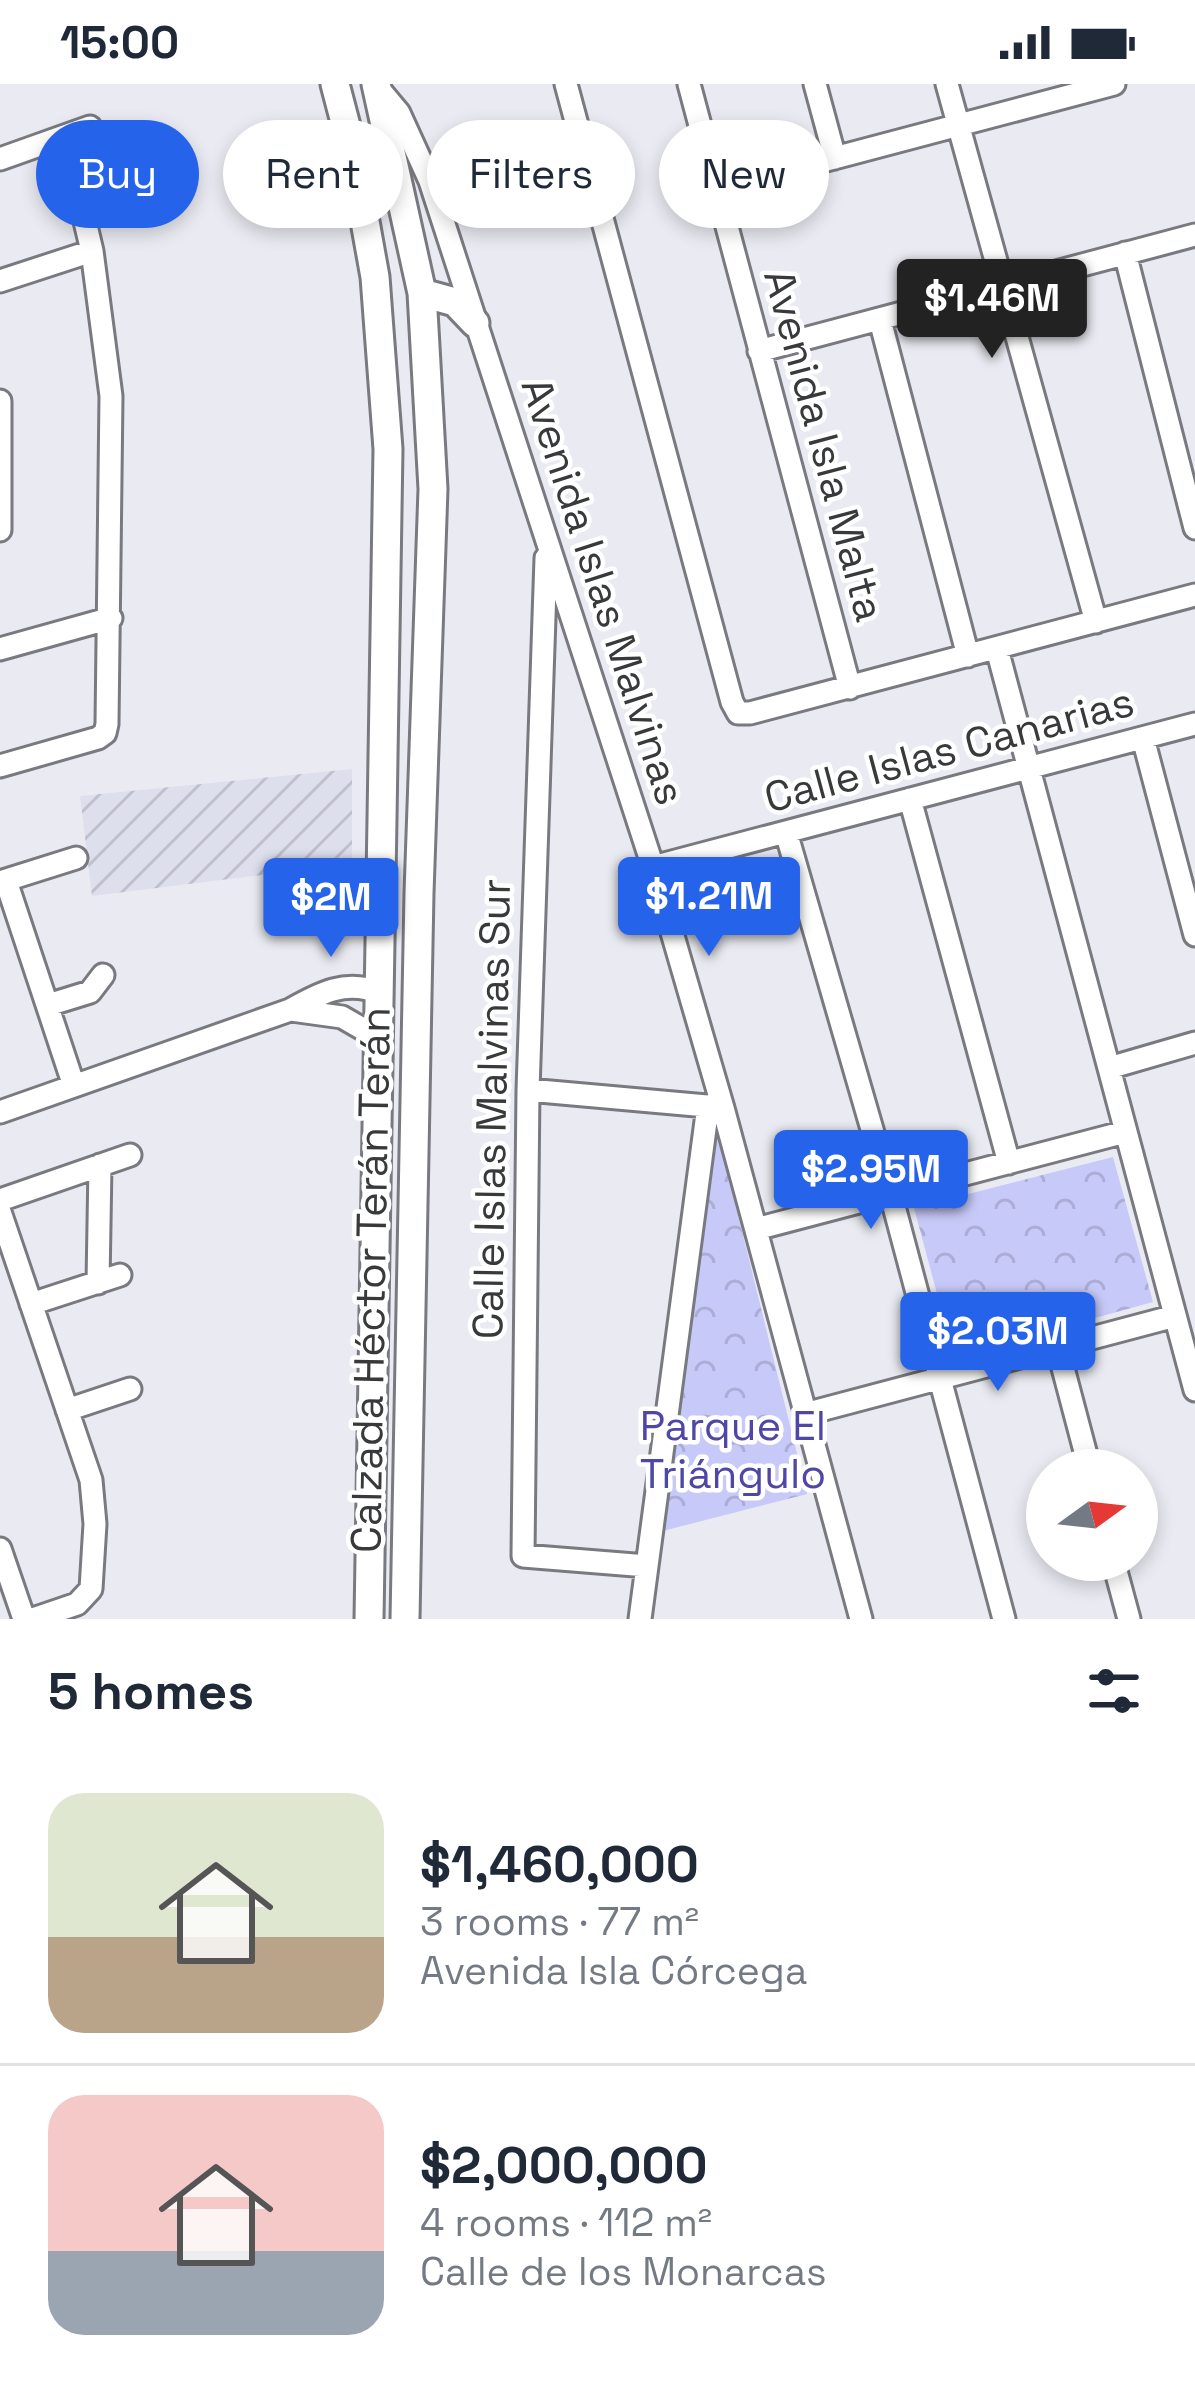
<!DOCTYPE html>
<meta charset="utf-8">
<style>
body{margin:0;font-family:"Space Grotesk",sans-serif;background:#f2f2f3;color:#1f2937;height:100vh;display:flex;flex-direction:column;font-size:45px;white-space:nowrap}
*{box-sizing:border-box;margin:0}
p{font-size:39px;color:#747a83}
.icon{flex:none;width:66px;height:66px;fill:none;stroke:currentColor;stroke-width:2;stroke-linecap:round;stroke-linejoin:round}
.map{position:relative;height:1535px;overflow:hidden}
.sheet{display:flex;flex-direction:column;background:#fff;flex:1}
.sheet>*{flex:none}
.guide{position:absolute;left:36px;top:36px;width:1125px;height:108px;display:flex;gap:24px}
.needle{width:78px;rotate:75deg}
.buttons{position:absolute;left:1026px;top:1365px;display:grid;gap:24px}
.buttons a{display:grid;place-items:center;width:132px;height:132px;border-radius:50%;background:#fff;box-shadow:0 6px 18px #0003;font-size:60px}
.price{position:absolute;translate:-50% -102px;padding:0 27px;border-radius:12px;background:#2563eb;color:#fff;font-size:39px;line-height:78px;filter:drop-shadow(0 3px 6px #0008)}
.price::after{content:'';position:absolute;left:50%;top:72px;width:36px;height:27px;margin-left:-18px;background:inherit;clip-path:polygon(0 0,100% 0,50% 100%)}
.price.on{background:#222;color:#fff}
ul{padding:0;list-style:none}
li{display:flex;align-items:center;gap:36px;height:300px;padding:0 48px}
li+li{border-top:3px solid #e0e1e3}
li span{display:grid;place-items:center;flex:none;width:336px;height:240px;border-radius:36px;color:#555}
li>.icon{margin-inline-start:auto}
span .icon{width:144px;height:144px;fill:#fffc;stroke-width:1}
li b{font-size:51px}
h2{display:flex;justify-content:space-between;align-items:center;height:144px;padding:0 48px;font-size:51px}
.chip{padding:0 42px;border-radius:54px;background:#fff;box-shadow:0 6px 18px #0003;font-size:42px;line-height:108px}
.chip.on{background:#2563eb;color:#fff}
.status{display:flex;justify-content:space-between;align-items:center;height:84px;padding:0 60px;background:#fff;direction:ltr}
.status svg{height:33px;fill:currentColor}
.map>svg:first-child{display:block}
</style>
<div class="status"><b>15:00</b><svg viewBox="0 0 49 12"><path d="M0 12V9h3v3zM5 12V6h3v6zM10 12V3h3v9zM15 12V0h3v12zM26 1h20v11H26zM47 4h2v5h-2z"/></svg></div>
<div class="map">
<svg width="1195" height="1535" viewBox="0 0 1195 1535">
<defs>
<pattern id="industrial-furrows" width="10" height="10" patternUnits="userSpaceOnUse" patternTransform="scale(3)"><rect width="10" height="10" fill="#dedfed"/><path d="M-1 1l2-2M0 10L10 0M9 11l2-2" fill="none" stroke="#bfc0cc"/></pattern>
<pattern id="park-crowns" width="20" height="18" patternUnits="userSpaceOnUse" patternTransform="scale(3)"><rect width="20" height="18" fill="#c7c9f8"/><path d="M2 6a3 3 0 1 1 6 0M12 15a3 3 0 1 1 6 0" fill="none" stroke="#acadd6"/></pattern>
</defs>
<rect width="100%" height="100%" fill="#eaebf2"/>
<path fill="url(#industrial-furrows)" d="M352,685V780L92,812L80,712Z"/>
<path fill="url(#park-crowns)" d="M717,1046L807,1410L655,1449Z
M1113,1073L1153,1218L954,1273L914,1124Z"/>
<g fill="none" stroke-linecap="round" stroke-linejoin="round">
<defs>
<path id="minor" d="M566,0L732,618L738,629H750L1195,511
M689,0L850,604
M815,0L835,74
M947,0L1096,538
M379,5L399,29L430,97L653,783L723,1024L861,1535
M0,75L90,43
M717,105L1114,0
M1125,169L1195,444
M0,197L92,167
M880,236L968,572
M759,267L1195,151
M0,317V446
M546,474L528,1006L523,1472L647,1482
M0,565L111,534
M997,565L1195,1306
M1143,654L1195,851
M0,682L98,654L105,649L107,640L111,312L92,167L65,53
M910,715L1009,1079
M786,748L891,1111L1004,1535
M653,783L1195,640
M6,797L74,1002
M0,798L76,774
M48,921L90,908L103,891
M291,926L342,933L380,955
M1109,984L1195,959
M528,1006L718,1023
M0,1028L290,926C320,909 346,895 380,909
M0,1116L130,1071
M0,1128L91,1396L95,1440L91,1505L77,1520L33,1535
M756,1145L1125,1048
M98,1199L100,1081
M31,1220L120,1191
M1058,1265L1090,1386
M67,1326L130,1305
M805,1330L1175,1232
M0,1465L24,1535
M1113,1476L1129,1535
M640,1535L708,1022"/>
<path id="major" d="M335,0L352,65L375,193L388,365L369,1535
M376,0L422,209L433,405L419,809L405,1535
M422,209L455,218L475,239"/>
</defs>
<use href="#minor" stroke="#797980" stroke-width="27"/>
<use href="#major" stroke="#797980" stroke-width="33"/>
<use href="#minor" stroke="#fff" stroke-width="21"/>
<use href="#major" stroke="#fff" stroke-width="27"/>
</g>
<g text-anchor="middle" stroke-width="9" stroke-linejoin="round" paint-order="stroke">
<g font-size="42" fill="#38393b" stroke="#fff">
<text transform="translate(825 361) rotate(75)" y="15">Avenida Isla Malta</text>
<text transform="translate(604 507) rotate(72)" y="15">Avenida Islas Malvinas</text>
<text transform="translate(949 665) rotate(-15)" y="15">Calle Islas Canarias</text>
<text transform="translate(491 1025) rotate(-89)" y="15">Calle Islas Malvinas Sur</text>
<text transform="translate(370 1196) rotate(-89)" y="15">Calzada Héctor Terán Terán</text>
</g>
<g font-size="42" fill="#4f47a6" stroke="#fff">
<text x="733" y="1356">Parque El<tspan x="733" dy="48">Triángulo</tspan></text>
</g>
</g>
</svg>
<div class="buttons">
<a><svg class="needle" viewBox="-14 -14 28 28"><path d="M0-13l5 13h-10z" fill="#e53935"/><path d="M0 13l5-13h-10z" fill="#747a83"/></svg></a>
</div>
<b class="price on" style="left:992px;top:277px">$1.46M</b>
<b class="price" style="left:709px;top:875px">$1.21M</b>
<b class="price" style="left:331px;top:876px">$2M</b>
<b class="price" style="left:871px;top:1148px">$2.95M</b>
<b class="price" style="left:998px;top:1310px">$2.03M</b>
<div class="guide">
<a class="chip on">Buy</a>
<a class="chip">Rent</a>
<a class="chip">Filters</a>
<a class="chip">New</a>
</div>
</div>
<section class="sheet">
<h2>5 homes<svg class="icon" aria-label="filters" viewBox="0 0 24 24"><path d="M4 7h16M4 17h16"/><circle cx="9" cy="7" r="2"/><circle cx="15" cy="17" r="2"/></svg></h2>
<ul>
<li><span style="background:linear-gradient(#dfe7d0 60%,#b9a48a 0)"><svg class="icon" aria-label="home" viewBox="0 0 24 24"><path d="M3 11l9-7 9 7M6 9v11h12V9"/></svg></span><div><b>$1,460,000</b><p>3 rooms · 77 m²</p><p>Avenida Isla Córcega</p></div></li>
<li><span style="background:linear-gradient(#f6c9c9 65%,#9aa5b1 0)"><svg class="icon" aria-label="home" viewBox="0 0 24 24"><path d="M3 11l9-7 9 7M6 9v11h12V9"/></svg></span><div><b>$2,000,000</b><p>4 rooms · 112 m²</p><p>Calle de los Monarcas</p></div></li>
</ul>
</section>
